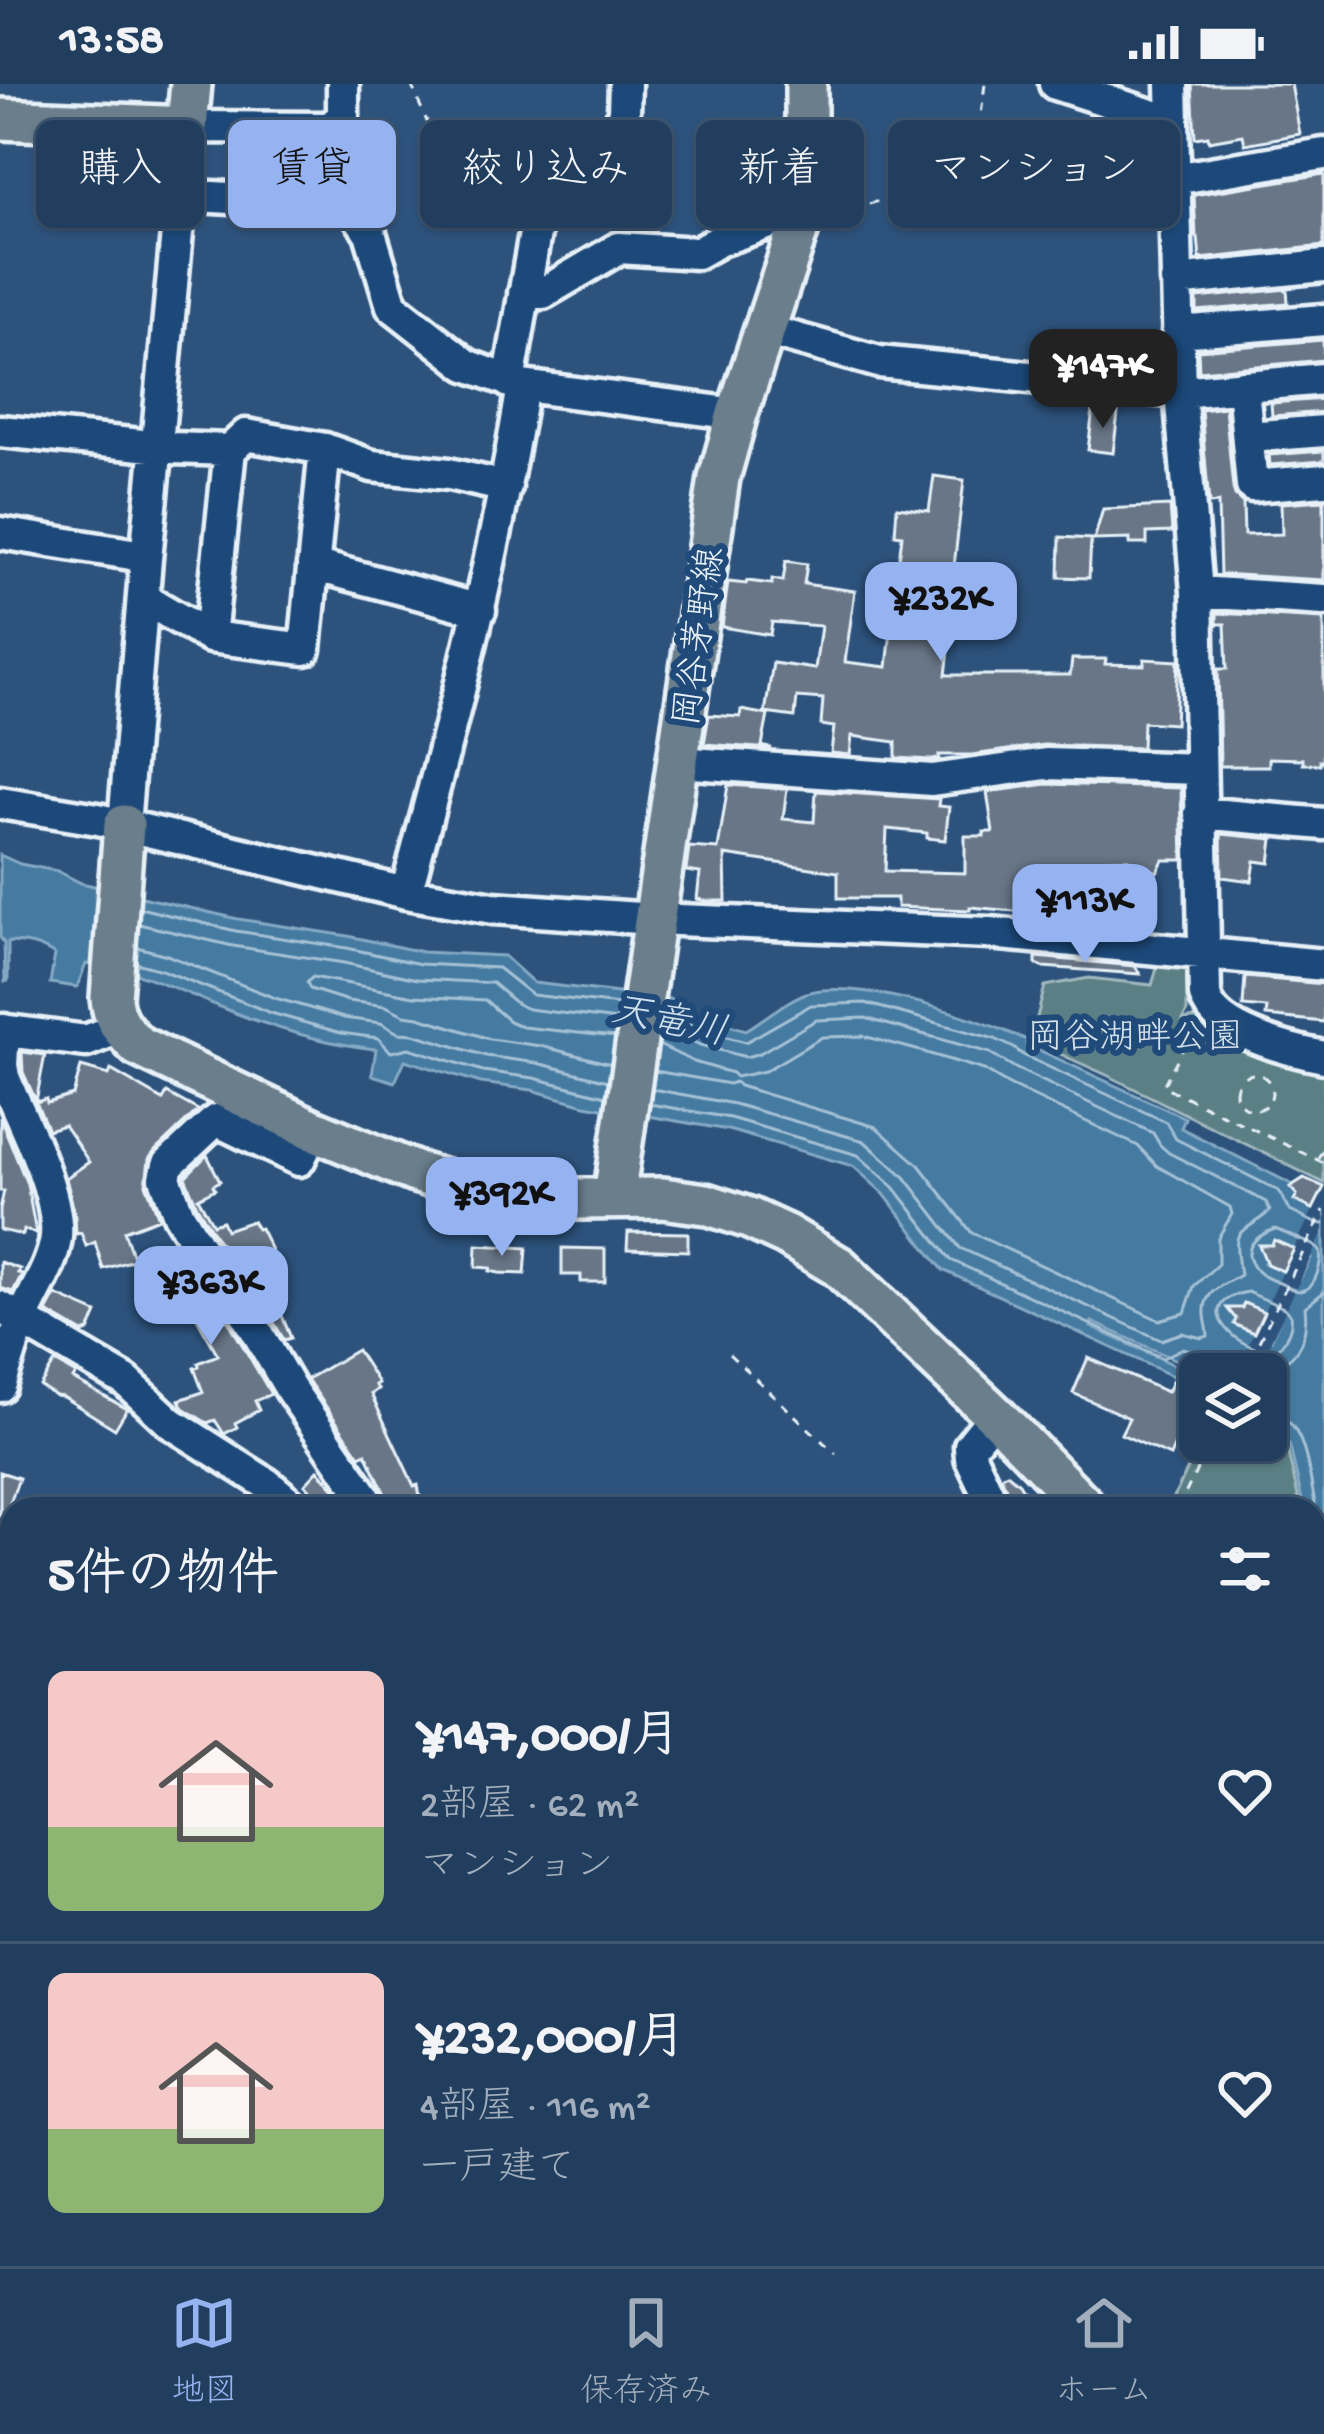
<!DOCTYPE html>
<html lang="ja">
<meta charset="utf-8">
<style>
body{margin:0;font-family:"Gochi Hand","Klee One",sans-serif;background:#2a4564;color:#f1f3f6;height:100vh;display:flex;flex-direction:column;font-size:45px;white-space:nowrap}
*{box-sizing:border-box;margin:0}
p{font-size:39px;color:#a2aebc}
.icon{flex:none;width:66px;height:66px;fill:none;stroke:currentColor;stroke-width:2;stroke-linecap:round;stroke-linejoin:round}
.map{position:relative;flex:1;overflow:hidden}
.drawer{position:absolute;left:0px;top:1413px;width:1326px;height:771px;display:flex;flex-direction:column;background:#223e5e;border-radius:36px 36px 0 0;box-shadow:0 3px 9px #0004,0 0 0 3px #3f5773}
.drawer>*{flex:none}
.guide{position:absolute;left:36px;top:36px;width:1254px;height:108px;display:flex;gap:24px}
.tools{position:absolute;left:1179px;top:1269px;display:grid;gap:24px}
.tools a{display:grid;place-items:center;width:108px;height:108px;border-radius:18px;background:#223e5e;box-shadow:0 3px 9px #0004,0 0 0 3px #3f5773;font-size:60px}
.price{position:absolute;translate:-50% -102px;padding:0 27px;border-radius:24px;background:#95b2f1;color:#111;font-size:39px;line-height:78px;filter:drop-shadow(0 3px 6px #0008)}
.price::after{content:'';position:absolute;left:50%;top:72px;width:36px;height:27px;margin-left:-18px;background:inherit;clip-path:polygon(0 0,100% 0,50% 100%)}
.price.active{background:#222;color:#fff}
ul{padding:0;list-style:none}
li{display:flex;align-items:center;gap:36px;height:300px;padding:0 48px}
li+li{border-top:3px solid #3f5773}
li span{display:grid;place-items:center;flex:none;width:336px;height:240px;border-radius:18px;color:#555}
li>.icon{margin-inline-start:auto}
span .icon{width:144px;height:144px;fill:#fffc;stroke-width:1}
li b{font-size:51px}
h2{display:flex;justify-content:space-between;align-items:center;height:144px;padding:0 48px;font-size:51px}
.tag{padding:0 42px;border-radius:18px;background:#223e5e;box-shadow:0 3px 9px #0004,0 0 0 3px #3f5773;font-size:42px;line-height:108px}
.tag.active{background:#95b2f1;color:#111}
.status{display:flex;justify-content:space-between;align-items:center;height:84px;padding:0 60px;background:#223e5e;direction:ltr}
.status svg{height:33px;fill:currentColor}
.tabs{display:flex;justify-content:space-around;align-items:center;height:168px;border-top:3px solid #3f5773;background:#223e5e;font-size:33px;color:#a2aebc}
.tabs a{display:grid;justify-items:center;gap:6px}
.tabs .active{color:#95b2f1}
.map>svg:first-child{display:block}
</style>
<div class="status"><b>13:58</b><svg viewBox="0 0 49 12"><path d="M0 12V9h3v3zM5 12V6h3v6zM10 12V3h3v9zM15 12V0h3v12zM26 1h20v11H26zM47 4h2v5h-2z"/></svg></div>
<div class="map">
<svg width="1324" height="2182" viewBox="0 0 1324 2182">
<rect width="100%" height="100%" fill="#2d537d"/>
<filter id="ink" filterUnits="userSpaceOnUse"><feTurbulence type="fractalNoise" baseFrequency=".00833" numOctaves="2"/><feDisplacementMap in="SourceGraphic" scale="24" xChannelSelector="R" yChannelSelector="G"/><feConvolveMatrix kernelMatrix="1 2 1 2 8 2 1 2 1" color-interpolation-filters="sRGB"/></filter>
<g filter="url(#ink)">
<path fill="#5a7f84" stroke="#a1b8be" stroke-width="3" d="M1158,881L1187,882V927L1183,936L1196,934L1324,985V1099L1109,992L1031,957L1045,902L1089,894L1152,901Z
M1266,1347L1287,1365L1301,1425H1168L1202,1356H1266Z
M1314,1478L1324,1521V1694L1314,1679Z
M0,2009L12,2017V2172H239L254,2182H0Z
M567,2172H672L677,2182H573Z"/>
<path fill="#447aa1" stroke="#86aac4" stroke-width="3" fill-rule="evenodd" d="M0,771L20,780L57,787L81,799L238,835L348,852L422,868L504,872L534,899L669,915L708,935L746,946C763,936 792,912 810,908C866,896 974,933 1027,956L1026,960L1185,1034L1181,1044L1293,1101L1298,1109L1295,1116L1324,1130V1509L1314,1466V1425H1304L1290,1363L1282,1346L1266,1336V1290H1239L1215,1279L1212,1285L1207,1283L1203,1286L1184,1275L1181,1278L1092,1238L1091,1243L1179,1283L1175,1293L943,1186L884,1110L853,1082L728,1046L585,1021L532,1006L481,999L405,976L395,998L372,991L376,965C326,960 276,945 230,927C183,909 137,883 86,880L77,903L50,899L55,871C40,861 27,858 8,858V897L5,898L4,859L0,853ZM1275,1157L1311,1174L1300,1195L1264,1179ZM1245,1219L1280,1235L1271,1256L1235,1241L1237,1233L1232,1226L1241,1225Z"/>
<path fill="#2d537d" d="M1316,1120L1324,1123V1146L1255,1290H1234L1256,1244L1267,1249L1273,1239L1261,1233L1286,1182L1297,1188L1303,1176L1291,1171Z"/>
<g fill="none" stroke-linecap="round" stroke-linejoin="round">
<path stroke="#a6c1d5" stroke-width="3" d="M140,824L236,847L347,864L420,880L498,884L532,911L619,921
M139,840L233,862L344,879L417,895L492,899L517,920L528,925L617,936
M137,863L167,871L275,914L344,934L381,939L398,949L414,950L486,972L537,979L608,997
M136,879L162,886L271,929L341,949L378,954L391,968L409,964L483,987L534,994L606,1012
M664,927L704,947L746,958L811,921L865,919L995,955L1014,964L1023,971L1166,1038L1176,1055L1279,1107L1290,1127L1315,1139L1324,1140
M611,980L541,962L490,955L419,933L404,931L386,922L348,917L310,905L307,898L313,893L414,912L485,916L509,937L523,943L615,953
M655,987L729,1000L735,998L739,1002L876,1043L919,1081L972,1149L1159,1236L1185,1229L1194,1202L1218,1180V1154L1232,1130L1230,1123L1157,1082L1138,1062L1009,1001L984,986L913,965L863,952L822,953L765,987L736,993L732,989L694,978L659,961
M652,1005L734,1020L864,1057L905,1093L960,1164L1161,1256L1182,1249L1202,1254L1208,1252C1208,1244 1205,1237 1205,1230C1203,1206 1224,1201 1240,1191C1232,1139 1236,1156 1270,1127L1266,1118L1169,1069L1160,1061L1153,1049L1017,985L990,969L865,934L816,936L760,969L746,973L700,961L662,942
M650,1020L730,1034L858,1071L894,1103L951,1176L1163,1274L1183,1264L1204,1271L1221,1268L1236,1277L1240,1290
M1275,1145L1313,1161L1320,1167C1322,1179 1316,1205 1300,1207C1295,1207 1287,1203 1282,1200C1275,1197 1262,1193 1257,1187C1238,1165 1256,1152 1275,1145Z
M1248,1208L1284,1224L1291,1231C1293,1244 1285,1260 1274,1267C1237,1269 1186,1218 1248,1208Z
M1255,1290L1259,1283C1295,1284 1309,1256 1305,1223L1324,1208
M1266,1326C1306,1332 1308,1387 1315,1419L1314,1429"/>
</g>
<path fill="#677687" stroke="#e8f1f8" stroke-width="3" d="M1192,0H1291L1300,50L1245,60L1243,51L1209,57L1208,52L1195,54Z
M1324,90V162L1200,175L1198,153H1196L1194,111Z
M1287,205L1288,219L1197,227V214Z
M1323,256L1324,276L1199,287L1198,266Z
M1324,315V328L1272,332L1271,319Z
M1225,323L1233,404L1235,412L1243,419L1244,451L1282,450L1281,419L1324,416V496L1220,490L1218,419L1209,420L1201,326Z
M1093,325L1118,329L1113,369L1088,366Z
M1324,367V377L1270,381L1269,371Z
M934,392L964,396L947,543H952L946,591H1070L1072,575H1106L1105,580L1144,581V575L1178,577L1175,640L1143,638L1142,664L1044,661L972,671H939V675L931,676L896,674V658L852,652L850,671L831,669L834,643L821,641L823,615L797,613L795,633L765,629L773,579L815,585L821,542L772,538L770,551L722,543L728,498L746,500L747,497L772,500V495L783,497L786,477L807,480L804,500L855,507L845,578L887,583L892,538L887,537L890,501L896,502L902,451L895,450L897,423L929,427Z
M1170,422L1172,448L1147,449V460H1130V455L1094,456L1103,425Z
M1060,453L1091,455L1089,494L1059,493Z
M1217,529L1324,535V637L1323,677L1320,676V680H1303V675L1269,674V682H1220L1218,585H1227L1225,540H1217Z
M741,626L768,631L762,662L772,665L704,660L709,631L740,633Z
M1047,700L1181,704L1183,776H1163L1157,788L1128,775H1107L1104,800L1085,798L1084,833L1026,830V828L970,823V826L897,823V814H838V788L725,771L726,817H707L697,815L700,789L686,787L689,763L718,765L728,701L787,705L783,735L814,738L816,707L939,715L938,722L949,723L945,756L927,754V749L887,745L885,787L965,789V752H984V748H993L987,708Z
M1221,750L1273,755L1270,779L1255,777L1252,797L1222,793Z
M1036,873L1135,882L1140,890L1043,883L1036,880Z
M1245,893L1324,900V938L1266,932L1267,924L1243,922Z
M22,968L45,971L36,1017L23,988Z
M81,983L109,991L111,986L163,1016L167,1009L198,1026L155,1067L149,1075L146,1100L159,1134L124,1147L134,1176L103,1185L95,1158L86,1162L81,1149L76,1150L75,1131L66,1094L89,1078L64,1041L48,1046L36,1018L46,1015L47,1019L73,1011Z
M0,1033L27,1100L36,1149L24,1146L23,1151L0,1146V1125L4,1107H0Z
M207,1071L220,1097L213,1101L215,1105L198,1114L213,1140L222,1137L226,1146L252,1137L257,1145L260,1144L271,1166L258,1172L291,1254L284,1256L245,1188L217,1155L197,1122L185,1093Z
M1304,1094L1324,1103L1313,1125L1294,1116L1297,1111L1290,1103Z
M628,1148L688,1149V1167L627,1165Z
M1274,1156L1294,1165L1283,1187L1267,1180L1259,1161H1272Z
M477,1161L527,1164L525,1190L499,1189L490,1187L491,1184L476,1183Z
M562,1164L605,1165V1198H581V1191H562Z
M178,1168L212,1209L271,1310L255,1317L259,1326L235,1339L237,1343L224,1350L215,1336L207,1339L183,1324L179,1316L203,1308L194,1284L199,1282L198,1279L218,1271L186,1215L164,1228L143,1182Z
M0,1178L20,1185L18,1189L22,1190L13,1208L0,1204Z
M56,1211L97,1229L89,1247L83,1249L47,1228Z
M1244,1219L1264,1228L1254,1249L1234,1240L1236,1235L1227,1224H1242Z
M357,1266L378,1299L375,1301L378,1305L371,1310L414,1402L418,1401L422,1425H392L366,1369L360,1372L307,1295Z
M1088,1274L1167,1308L1183,1275L1200,1283V1319L1194,1316L1170,1372L1121,1350L1129,1334L1073,1309Z
M55,1278L76,1290L73,1295L127,1325L115,1345L63,1313L56,1312L40,1302Z
M318,1386L336,1406L349,1425H328L305,1400Z
M0,1388L19,1394L2,1441H0Z
M1007,1389L1019,1399L1035,1425H1014L1001,1392Z"/>
<g fill="none" stroke-linecap="round" stroke-linejoin="round">
<defs>
<path id="minor" d="M1055,0L1173,38
M1172,0L1180,308L1197,508L1205,911C1214,948 1289,966 1324,973
M330,44L351,121L370,149L392,222L467,281L523,302L737,330
M1174,95L1324,70
M179,111L351,121
M1176,197L1324,182
M524,209H543L619,164L697,169L720,156L772,138L800,139
M765,246L879,278L1180,308L1324,295
M1178,248L1324,236
M509,298L541,115L554,69L614,59L624,28L625,0
M1243,302L1252,402L1324,396
M0,347L172,364L230,366L246,351L325,365L372,382L449,390L506,403
M1248,353L1324,347
M230,366L210,553L305,565L325,365
M0,449L131,470L146,475
M313,481L480,526
M1197,508L1324,516
M143,514L210,553
M678,678L932,696L1046,680L1199,685
M0,719L98,735L406,809L493,824L654,835L990,849L1324,881
M1200,729L1324,740
M124,741L146,475L187,43L330,44L343,32V0
M406,809C452,639 495,475 523,302
M0,946L86,957L119,944
M314,1046L299,1076L216,1036L168,1081L165,1094L179,1131L201,1167L228,1198L291,1306L373,1425
M0,1223L126,1297L171,1339L267,1400L297,1425
M0,1302C8,1278 14,1253 24,1231C35,1206 53,1180 56,1153C60,1107 21,1036 4,993L2,981L4,946
M995,1331L970,1362L971,1374L995,1425
M0,1661L12,1664
M0,1701L12,1713
M1314,1930L1324,1925
M0,1985L12,1992
M1314,2122L1319,2154L1317,2182
M269,2172L280,2182
M553,2172L557,2182
M775,2172L786,2182
M1036,2172L1043,2179L1053,2182
M1163,2172L1166,2182
M868,2182L877,2172H896
M1218,2182L1254,2172"/>
<path id="major" d="M0,35L187,43L191,0
M124,741L111,914C113,937 123,947 138,962L314,1046L415,1088L486,1109L577,1115L663,1114L706,1120L749,1134L786,1151L839,1183L995,1331L1087,1425
M614,1113L719,394L737,330L800,139L806,106V0
M1314,1768L1324,1785"/>
<path id="highway" d="M0,1852L12,1860
M0,1932L12,1939
M342,2172L353,2182
M394,2172L405,2182"/>
</defs>
<use href="#minor" stroke="#e8f1f8" stroke-width="39"/>
<use href="#major" stroke="#e8f1f8" stroke-width="48"/>
<use href="#highway" stroke="#e8f1f8" stroke-width="54"/>
<path stroke="#e8f1f8" stroke-width="3" stroke-dasharray="9 9" stroke-linecap="butt" d="M411,0L460,115L470,130L510,145
M834,130L904,110L976,70L985,0
M1194,944L1163,1002L1324,1079
M1236 1008a18 18 0 1 1 36 0a18 18 0 1 1-36 0Z
M1318,1074L1324,1064
M729,1270L836,1370
M1243,1290L1324,1126
M1178,1425L1211,1356
M1314,1713L1324,1729
M1314,1852L1324,1870"/>
<use href="#minor" stroke="#1f4a7a" stroke-width="30"/>
<use href="#major" stroke="#6b7e8b" stroke-width="39"/>
<use href="#highway" stroke="#6b7e8b" stroke-width="45"/>
</g>
</g>
<g text-anchor="middle" stroke-width="12" stroke-linejoin="round" paint-order="stroke">
<g font-size="36" fill="#e8f1f8" stroke="#1f4a7a">
<text transform="translate(696 552) rotate(-82)" y="13">岡谷茅野線</text>
</g>
<g font-size="36" fill="#d3e0e7" stroke="#1f4a7a">
<text x="1135" y="963">岡谷湖畔公園</text>
</g>
<g font-size="39" font-style="italic" fill="#cfdfeb" stroke="#1f4a7a">
<text transform="translate(670 934) rotate(12)" y="14">天竜川</text>
</g>
</g>
</svg>
<div class="tools">
<a><svg class="icon" aria-label="layers" viewBox="0 0 24 24"><path d="M12 4l9 5-9 5-9-5zM3 14l9 5 9-5"/></svg></a>
</div>
<b class="price active" style="left:1103px;top:347px">¥147K</b>
<b class="price" style="left:941px;top:580px">¥232K</b>
<b class="price" style="left:1085px;top:882px">¥113K</b>
<b class="price" style="left:502px;top:1175px">¥392K</b>
<b class="price" style="left:211px;top:1264px">¥363K</b>
<div class="guide">
<a class="tag">購入</a>
<a class="tag active">賃貸</a>
<a class="tag">絞り込み</a>
<a class="tag">新着</a>
<a class="tag">マンション</a>
</div>
<section class="drawer">
<h2>5件の物件<svg class="icon" aria-label="filters" viewBox="0 0 24 24"><path d="M4 7h16M4 17h16"/><circle cx="9" cy="7" r="2"/><circle cx="15" cy="17" r="2"/></svg></h2>
<ul>
<li><span style="background:linear-gradient(#f6c9c9 65%,#8fb573 0)"><svg class="icon" aria-label="home" viewBox="0 0 24 24"><path d="M3 11l9-7 9 7M6 9v11h12V9"/></svg></span><div><b>¥147,000/月</b><p>2部屋 · 62 m²</p><p>マンション</p></div><svg class="icon" aria-label="heart" viewBox="0 0 24 24"><path d="M12 20l-8-8c-3-5 5-10 8-4 3-6 11-1 8 4z"/></svg></li>
<li><span style="background:linear-gradient(#f6c9c9 65%,#8fb573 0)"><svg class="icon" aria-label="home" viewBox="0 0 24 24"><path d="M3 11l9-7 9 7M6 9v11h12V9"/></svg></span><div><b>¥232,000/月</b><p>4部屋 · 116 m²</p><p>一戸建て</p></div><svg class="icon" aria-label="heart" viewBox="0 0 24 24"><path d="M12 20l-8-8c-3-5 5-10 8-4 3-6 11-1 8 4z"/></svg></li>
</ul>
</section>
</div>
<nav class="tabs">
<a class="active"><svg class="icon" aria-label="map" viewBox="0 0 24 24"><path d="M3 6l6-2 6 2 6-2v14l-6 2-6-2-6 2zM9 4v14M15 6v14"/></svg>地図</a>
<a><svg class="icon" aria-label="saved" viewBox="0 0 24 24"><path d="M7 4h10v16l-5-4-5 4z"/></svg>保存済み</a>
<a><svg class="icon" aria-label="home" viewBox="0 0 24 24"><path d="M3 11l9-7 9 7M6 9v11h12V9"/></svg>ホーム</a>
</nav>
